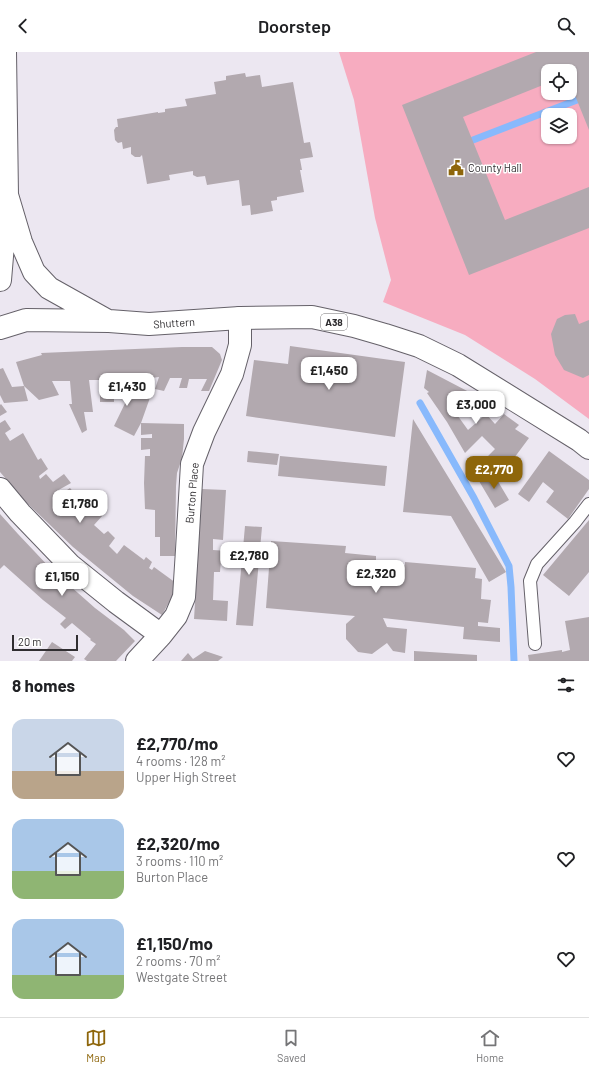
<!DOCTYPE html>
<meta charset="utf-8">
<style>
body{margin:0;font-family:Barlow,sans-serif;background:#f6f6f6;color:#202124;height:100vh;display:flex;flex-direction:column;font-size:15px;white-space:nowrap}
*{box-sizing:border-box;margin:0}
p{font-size:13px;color:#757577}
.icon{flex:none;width:22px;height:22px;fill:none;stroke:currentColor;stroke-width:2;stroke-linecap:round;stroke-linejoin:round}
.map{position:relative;height:609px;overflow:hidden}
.panel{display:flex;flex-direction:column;background:#fff;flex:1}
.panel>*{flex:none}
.tools{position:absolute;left:541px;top:12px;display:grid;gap:8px}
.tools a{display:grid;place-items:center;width:36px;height:36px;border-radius:8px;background:#fff;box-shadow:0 1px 3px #0004;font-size:20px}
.scale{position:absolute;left:12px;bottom:10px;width:66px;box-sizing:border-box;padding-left:4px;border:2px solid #302e31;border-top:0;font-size:11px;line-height:14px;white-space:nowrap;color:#302e31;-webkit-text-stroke:3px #fff;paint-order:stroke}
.price{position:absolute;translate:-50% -34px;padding:0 9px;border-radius:8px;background:#fff;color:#222;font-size:13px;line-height:26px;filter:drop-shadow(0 1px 2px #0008)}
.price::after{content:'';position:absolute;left:50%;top:24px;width:12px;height:9px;margin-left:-6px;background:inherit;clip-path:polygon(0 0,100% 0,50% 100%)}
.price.current{background:#8e660b;color:#fff}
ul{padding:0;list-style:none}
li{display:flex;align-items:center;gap:12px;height:100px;padding:0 12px}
li span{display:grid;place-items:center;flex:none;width:112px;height:80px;border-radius:12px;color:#555}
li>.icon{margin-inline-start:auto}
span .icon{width:48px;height:48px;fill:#fffc;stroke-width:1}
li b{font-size:17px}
h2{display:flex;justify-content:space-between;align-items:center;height:48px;padding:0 12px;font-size:17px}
header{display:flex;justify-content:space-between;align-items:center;height:52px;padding:0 12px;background:#fff;font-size:18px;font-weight:600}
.tabs{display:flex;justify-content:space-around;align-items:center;height:56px;border-top:1px solid #e0e0e0;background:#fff;font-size:11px;color:#757577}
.tabs a{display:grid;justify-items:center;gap:2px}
.tabs .current{color:#8e660b}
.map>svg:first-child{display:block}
</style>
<header><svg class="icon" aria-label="back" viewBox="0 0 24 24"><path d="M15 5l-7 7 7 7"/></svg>Doorstep<svg class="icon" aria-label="search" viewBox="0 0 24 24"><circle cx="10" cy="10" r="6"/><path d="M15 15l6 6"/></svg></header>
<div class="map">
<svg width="589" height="609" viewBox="0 0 589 609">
<rect width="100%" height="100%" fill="#ece7f1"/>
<path fill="#f7acc0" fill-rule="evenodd" d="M339,0H589V367L535,327L465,283L383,250L391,228L375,166L354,48ZM548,19H570V41H548ZM548,63H570V85H548Z"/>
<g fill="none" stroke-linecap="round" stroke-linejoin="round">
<path stroke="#88b9fc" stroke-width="7" d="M473,88L577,48
M420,351L474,446L509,514L511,535L514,609"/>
</g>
<path fill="#b2a9af" d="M536,0H589V78L570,31V19H548V31L463,65L505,168L589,135V176L469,223L402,53Z
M245,21L246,25L260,23L262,35L293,30L304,91L310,90L313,105L300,107L302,118H300L304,140L277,145V148L271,149L273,159L251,163L250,153L242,154L239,128L207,133L205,124L197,125L193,123V119L169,123L170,128L147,132L142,103L140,105H135L131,102V95L123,97L122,90L118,91L115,88L114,78L116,75H118L117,67L158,60V61L165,60V57L187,54L185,47L216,42L214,30L226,28V24Z
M575,262L579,272L589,268V323L583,326L564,318L555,303L551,282L557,267L565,263Z
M290,294L405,310L395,385L246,364L254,308L288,312Z
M182,295H212L220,302L222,308L209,339H201L207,327H189L187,336H179L182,326H170L164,339L155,337L159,325L151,326L147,338L152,340L141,371L184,372V387L182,406L177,421L176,434L175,504H160V485H155V458L145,457L144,431L145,404H150V397L141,398V386H152V382L141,383V371L134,384L114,374L132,337V324L114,325V350H100V328H89L93,360H84L87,378L82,381L69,352H72L70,329H52L59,343L39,348L24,334L28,349L4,351L0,343V317L3,316L12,335L24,334L16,310L42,303L41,301Z
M427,318L471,341L455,360L468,378L486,362L495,372L504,362L519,373L515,377L529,386L500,425L480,412L495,397L482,384L465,401L447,370L427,341L429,340L424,336Z
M1,352L7,360L0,364V353Z
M413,367L506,520L489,530L451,464L403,460Z
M5,368L11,377L5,381L10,389L23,381L38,408L41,406L48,417L39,424L40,427L46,422L53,430L64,422L71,431L55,440L58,444L70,436L75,442L63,451L70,456L75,452L87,464L95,457L103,463L94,473L104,482L108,479L115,486L109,494L117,502L124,493L144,508L146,505L152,510L149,516L152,518L154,515L176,531L174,541L162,563L133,544L73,495L26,450L0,420V371Z
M248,399L279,402L277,413L247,410Z
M549,399L589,428V437L568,467L546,450L554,439L543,430L529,450L518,442Z
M280,404L387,414L385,434L278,424Z
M493,421L509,448L495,456L479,429Z
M202,437L226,438L223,488L213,487V498L228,499L227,508H221L220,520H214L213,548L228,549L227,569L194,567Z
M0,462L18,482L52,518L95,556L124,578L135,589L116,609H87L84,607L96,592L90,588L91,587L72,571L65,577L60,572L66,566L43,548L4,513L0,517Z
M589,468V520L569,544L543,523Z
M245,474L262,475L253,574L236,573Z
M271,489L346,494L345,501L376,504V511L405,513V510L476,516L475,526L482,527L481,547L491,548L488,571L478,570V574L500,576V590L463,587L464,575L383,566L387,575L407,577L405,601L393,599L387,591L372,602L358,600L346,587V572L355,564L266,556Z
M589,565V609H529L528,603L562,598V600L570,598L565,569Z
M52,590L75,605L72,609H39Z
M205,599L223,605L218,609H181L188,601L193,607Z
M414,599L477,603V609H414Z"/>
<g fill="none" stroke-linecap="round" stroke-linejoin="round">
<defs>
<path id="lane" d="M535,592L530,529L537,512L575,470L589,452"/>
<path id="street" d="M0,437L20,461L70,513L116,550L161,583
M137,609L161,583L176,564L184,545L187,498L192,412L204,380L232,322L240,293V266"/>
<path id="primary" d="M7,143L21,190L34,220L49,236L108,269
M3,156L7,143L5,0
M0,228L6,157
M0,276L26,268L109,269L149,272L240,266L312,265L354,274L385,283L419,294L458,313L579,388L589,396"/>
</defs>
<use href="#lane" stroke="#656169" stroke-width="14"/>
<use href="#street" stroke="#656169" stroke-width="24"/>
<use href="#primary" stroke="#656169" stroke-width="24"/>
<use href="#lane" stroke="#fff" stroke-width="12"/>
<use href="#street" stroke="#fff" stroke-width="22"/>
<use href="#primary" stroke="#fff" stroke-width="22"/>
</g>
<defs>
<symbol id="civic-bare" viewBox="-9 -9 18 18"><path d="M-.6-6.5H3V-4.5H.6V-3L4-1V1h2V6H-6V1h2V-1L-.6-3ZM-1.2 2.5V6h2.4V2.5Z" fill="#8e660b" stroke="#fff" stroke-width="2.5" paint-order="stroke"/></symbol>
</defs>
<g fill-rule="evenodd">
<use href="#civic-bare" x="445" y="105" width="22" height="22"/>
</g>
<g text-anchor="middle" stroke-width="3" stroke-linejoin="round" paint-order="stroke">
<rect fill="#fff" stroke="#6e6d6f" stroke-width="1" x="321" y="262" width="26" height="16" rx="3"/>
<g font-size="10" font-weight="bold" fill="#302e31">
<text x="334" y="274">A38</text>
</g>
<g font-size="11" fill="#302e31" stroke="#fff" text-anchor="start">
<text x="468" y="120">County Hall</text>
</g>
<g font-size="11" fill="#302e31" stroke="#fff">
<text transform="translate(174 271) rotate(-4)" y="4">Shuttern</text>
<text transform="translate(192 441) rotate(-85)" y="4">Burton Place</text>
</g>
</g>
</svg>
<div class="tools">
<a><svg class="icon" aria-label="locate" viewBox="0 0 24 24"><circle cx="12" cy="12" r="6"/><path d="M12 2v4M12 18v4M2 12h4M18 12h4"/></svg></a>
<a><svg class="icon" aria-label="layers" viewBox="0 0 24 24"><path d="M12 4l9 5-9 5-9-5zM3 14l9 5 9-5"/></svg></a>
</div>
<div class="scale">20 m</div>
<b class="price" style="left:329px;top:339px">£1,450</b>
<b class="price" style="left:127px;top:355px">£1,430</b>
<b class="price" style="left:476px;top:373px">£3,000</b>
<b class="price current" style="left:494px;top:438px">£2,770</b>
<b class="price" style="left:80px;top:472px">£1,780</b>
<b class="price" style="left:249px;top:524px">£2,780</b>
<b class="price" style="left:376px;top:542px">£2,320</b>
<b class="price" style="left:62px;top:545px">£1,150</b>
</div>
<section class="panel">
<h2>8 homes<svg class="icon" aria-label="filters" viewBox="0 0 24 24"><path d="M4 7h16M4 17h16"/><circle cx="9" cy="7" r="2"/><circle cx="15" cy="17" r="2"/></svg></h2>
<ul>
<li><span style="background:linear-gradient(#c9d6e8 65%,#b9a48a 0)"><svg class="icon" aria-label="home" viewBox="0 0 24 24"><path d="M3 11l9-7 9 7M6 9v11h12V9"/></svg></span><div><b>£2,770/mo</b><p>4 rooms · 128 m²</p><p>Upper High Street</p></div><svg class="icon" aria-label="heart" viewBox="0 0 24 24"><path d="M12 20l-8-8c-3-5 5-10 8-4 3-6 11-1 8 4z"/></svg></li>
<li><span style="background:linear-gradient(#a9c7e8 65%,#8fb573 0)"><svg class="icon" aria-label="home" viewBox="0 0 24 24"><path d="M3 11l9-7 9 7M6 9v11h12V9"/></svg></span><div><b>£2,320/mo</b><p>3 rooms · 110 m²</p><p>Burton Place</p></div><svg class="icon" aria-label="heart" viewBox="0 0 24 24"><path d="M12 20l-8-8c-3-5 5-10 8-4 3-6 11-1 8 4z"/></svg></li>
<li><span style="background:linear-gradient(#a9c7e8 70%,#8fb573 0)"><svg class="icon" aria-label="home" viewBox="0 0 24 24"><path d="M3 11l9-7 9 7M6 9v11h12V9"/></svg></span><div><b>£1,150/mo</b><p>2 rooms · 70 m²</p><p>Westgate Street</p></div><svg class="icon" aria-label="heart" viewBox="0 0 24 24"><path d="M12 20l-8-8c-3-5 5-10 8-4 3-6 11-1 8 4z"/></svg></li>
</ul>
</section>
<nav class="tabs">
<a class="current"><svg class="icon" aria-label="map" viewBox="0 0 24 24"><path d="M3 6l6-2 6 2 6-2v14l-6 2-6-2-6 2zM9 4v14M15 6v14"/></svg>Map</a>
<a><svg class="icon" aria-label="saved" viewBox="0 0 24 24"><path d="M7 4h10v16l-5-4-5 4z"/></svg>Saved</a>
<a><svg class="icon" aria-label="home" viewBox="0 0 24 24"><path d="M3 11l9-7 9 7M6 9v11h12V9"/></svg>Home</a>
</nav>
